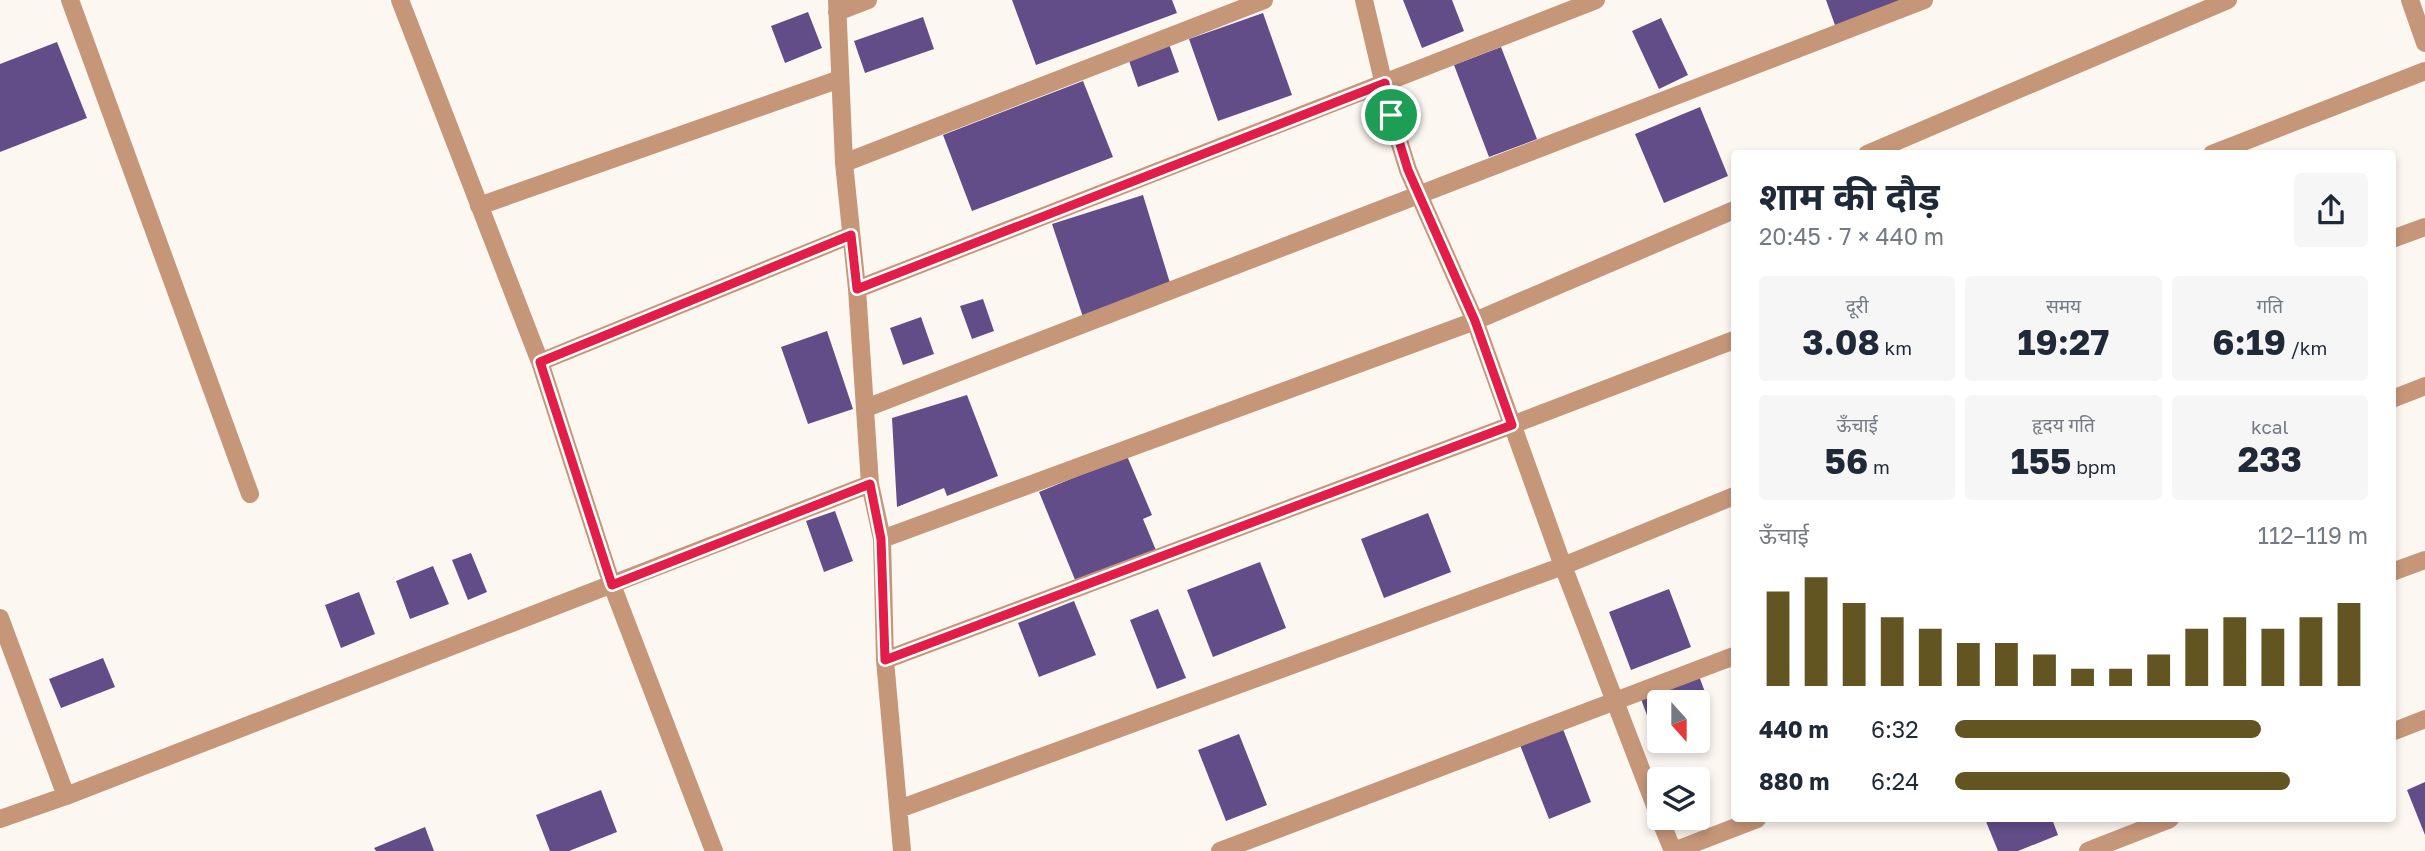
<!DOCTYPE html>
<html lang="hi">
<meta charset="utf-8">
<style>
body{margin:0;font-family:"Golos Text","Noto Sans Devanagari",sans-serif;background:#f6f6f7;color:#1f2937;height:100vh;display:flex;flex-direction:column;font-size:26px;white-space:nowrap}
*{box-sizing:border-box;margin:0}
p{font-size:23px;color:#747a83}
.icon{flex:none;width:38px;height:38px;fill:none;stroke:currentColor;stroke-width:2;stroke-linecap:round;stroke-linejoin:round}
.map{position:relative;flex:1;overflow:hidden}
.drawer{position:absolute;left:1731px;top:150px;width:665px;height:672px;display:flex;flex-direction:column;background:#fff;border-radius:7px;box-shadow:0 4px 10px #0003}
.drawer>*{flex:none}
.needle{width:46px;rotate:159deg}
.buttons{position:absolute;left:1647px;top:690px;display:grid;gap:14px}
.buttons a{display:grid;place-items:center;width:63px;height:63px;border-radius:7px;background:#fff;box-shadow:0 4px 10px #0003;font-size:35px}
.pin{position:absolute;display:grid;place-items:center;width:60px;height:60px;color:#fff;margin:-30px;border:4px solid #fff;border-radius:50%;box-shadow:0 2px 7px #0007}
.round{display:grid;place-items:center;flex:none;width:74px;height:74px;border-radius:7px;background:#f6f6f7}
.overview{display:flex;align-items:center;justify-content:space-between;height:119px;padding:0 28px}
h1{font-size:38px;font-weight:700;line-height:52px}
.figures{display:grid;grid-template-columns:repeat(3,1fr);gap:10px;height:119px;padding:7px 28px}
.figures div{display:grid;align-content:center;border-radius:7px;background:#f6f6f7;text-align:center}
.figures b{font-size:35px;font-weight:700}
.figures small{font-size:19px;font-weight:400}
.figures p{font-size:19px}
.chart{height:196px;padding:14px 28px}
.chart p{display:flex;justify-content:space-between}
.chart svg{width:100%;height:126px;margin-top:7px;stroke:#625522;stroke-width:6}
ul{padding:0 28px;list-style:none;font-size:23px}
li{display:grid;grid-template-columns:112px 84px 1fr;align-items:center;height:52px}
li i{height:18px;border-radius:9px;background:#625522}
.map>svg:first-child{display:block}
.building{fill:#634d89}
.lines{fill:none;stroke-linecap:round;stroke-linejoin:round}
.street{stroke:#c69679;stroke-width:18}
.route-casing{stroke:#fff;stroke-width:14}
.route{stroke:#e11d48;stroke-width:9}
</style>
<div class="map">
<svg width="2425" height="851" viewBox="0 0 2425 851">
<rect width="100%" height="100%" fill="#fdf7f2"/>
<path class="building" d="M1012 0H1172L1177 13 1036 65Z
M1403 0H1452L1464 31 1422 48Z
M1826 0H1908L1836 28Z
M808 12 822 48 785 63 771 26Z
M1263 13 1292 95 1218 121 1189 39Z
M923 17 934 49 865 73 854 41Z
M1661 18 1688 75 1659 89 1632 31Z
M57 42 87 118 0 152V64Z
M1169 44 1179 72 1138 87 1128 58Z
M1501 47 1537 139 1489 157 1454 65Z
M1083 81 1113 157 972 211 943 135Z
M1700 107 1728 176 1664 203 1635 134Z
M1143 195 1170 283 1083 317 1052 224Z
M983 299 994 331 972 339 960 306Z
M921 317 934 354 903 365 890 328Z
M827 331 853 409 808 424 781 347Z
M967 395 998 476 947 496 944 488 897 507 892 418Z
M1127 456 1152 515 1143 519 1158 555 1078 587 1039 492Z
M835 511 853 561 824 572 806 521Z
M1428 513 1451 572 1384 598 1361 539Z
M471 553 487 592 468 600 452 560Z
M1260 562 1286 628 1213 657 1187 590Z
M433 566 449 604 410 619 396 581Z
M1669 589 1691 647 1631 670 1609 612Z
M359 592 375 634 341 648 325 605Z
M1074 601 1096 655 1039 677 1018 623Z
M1158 609 1186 678 1157 689 1130 620Z
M103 658 115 687 61 708 49 679Z
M1699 676 1709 703 1698 708V702H1659V723L1651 726 1641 699Z
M1563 729 1591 802 1549 819 1520 745Z
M1239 734 1267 805 1226 821 1198 750Z
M2425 782V835L2407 790Z
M601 790 617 832 569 851H550L536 815Z
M1985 819H2052L2058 835 2018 851H1998Z
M425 827 434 851H376L374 848Z"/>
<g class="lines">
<path class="street" d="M70 0 250 494
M400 0 540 362 612 585 714 851
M837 0 844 163 857 289 870 484 882 539 885 660 902 851
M1364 0 1391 115 1408 170 1475 321 1563 566 1659 816
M2410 0 2425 43
M837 12 868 0
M1867 154 2228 0
M2212 154 2425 71
M844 163 1264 0
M479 206 840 79
M2392 239 2425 227
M857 289 1596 0
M540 362 851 235
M2392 399 2425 386
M866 408 1924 0
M882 539 1475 321 1734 210
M2392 572 2425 560
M0 618 66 796
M885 660 1512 425 1734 340
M2392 732 2425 719
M899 809 1563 566 1734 496
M1659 817 1673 851
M0 819 66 796 870 484
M1220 851 1734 656
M1674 851 1757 819
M2088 851 2170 819"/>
</g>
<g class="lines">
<defs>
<path id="route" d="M1385 83 1391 115 1408 170 1475 321 1512 425 885 660 881 539 870 484 612 585 540 362 851 235 857 289Z"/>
</defs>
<use href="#route" class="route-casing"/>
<use href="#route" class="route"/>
</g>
</svg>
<div class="buttons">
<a><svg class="needle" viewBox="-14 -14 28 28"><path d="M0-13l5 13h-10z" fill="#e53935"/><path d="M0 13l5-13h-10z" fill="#747a83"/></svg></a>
<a><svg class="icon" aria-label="layers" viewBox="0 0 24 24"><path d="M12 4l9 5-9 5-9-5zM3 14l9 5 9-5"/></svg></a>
</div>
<div class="pin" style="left:1391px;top:115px;background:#1e9e55"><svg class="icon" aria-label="arrive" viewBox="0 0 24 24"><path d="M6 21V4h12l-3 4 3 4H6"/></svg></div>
<section class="drawer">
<div class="overview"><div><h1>शाम की दौड़</h1><p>20:45 · 7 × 440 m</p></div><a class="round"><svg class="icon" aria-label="share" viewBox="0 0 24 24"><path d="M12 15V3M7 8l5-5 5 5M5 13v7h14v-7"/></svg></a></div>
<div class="figures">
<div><p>दूरी</p><b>3.08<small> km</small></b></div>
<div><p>समय</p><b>19:27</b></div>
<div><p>गति</p><b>6:19<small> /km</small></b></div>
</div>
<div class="figures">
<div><p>ऊँचाई</p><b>56<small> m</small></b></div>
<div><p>हृदय गति</p><b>155<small> bpm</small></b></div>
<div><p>kcal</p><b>233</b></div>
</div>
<div class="chart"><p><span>ऊँचाई</span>112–119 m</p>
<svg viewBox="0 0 160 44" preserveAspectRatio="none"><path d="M5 44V11M15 44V6M25 44V15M35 44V20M45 44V24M55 44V29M65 44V29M75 44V33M85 44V38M95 44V38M105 44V33M115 44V24M125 44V20M135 44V24M145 44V20M155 44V15"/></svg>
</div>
<ul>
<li><b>440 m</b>6:32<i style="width:74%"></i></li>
<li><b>880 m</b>6:24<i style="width:81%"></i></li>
</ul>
</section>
</div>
